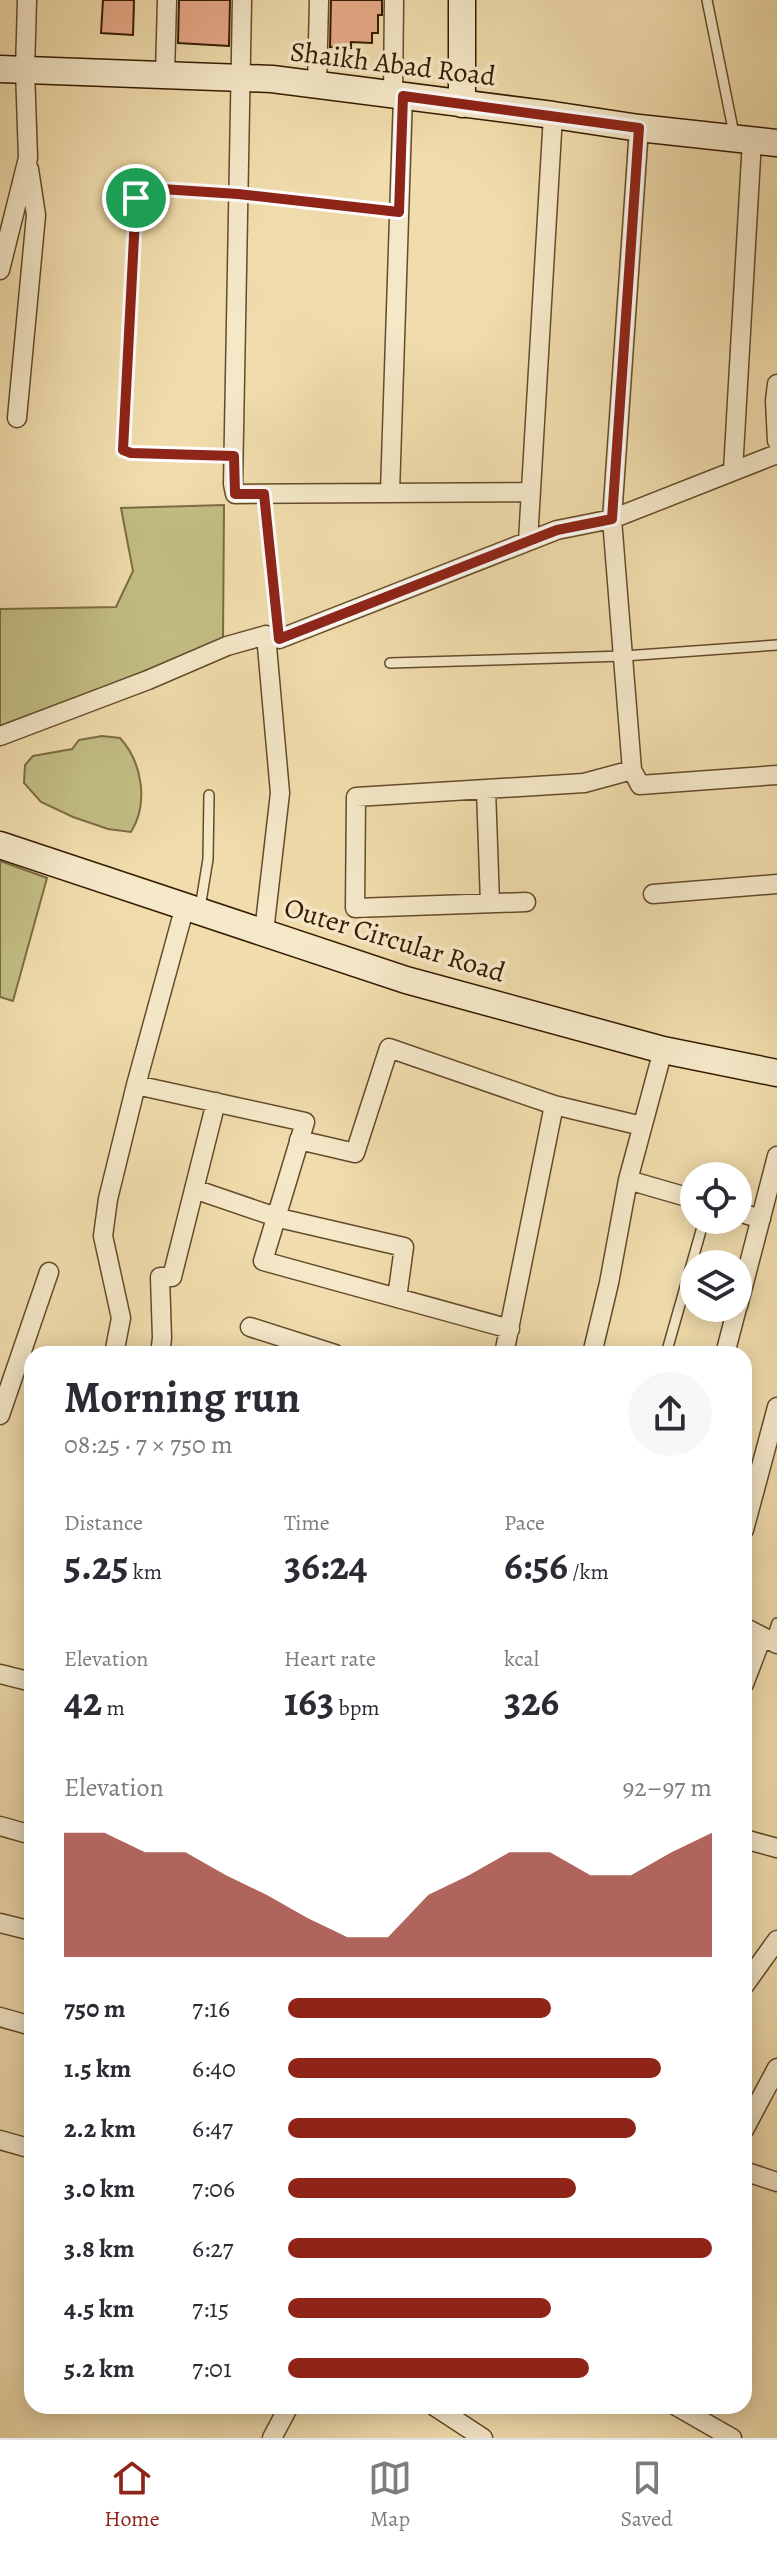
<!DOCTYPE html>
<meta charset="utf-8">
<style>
body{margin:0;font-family:Alegreya,serif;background:#f7f7f7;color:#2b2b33;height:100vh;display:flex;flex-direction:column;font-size:30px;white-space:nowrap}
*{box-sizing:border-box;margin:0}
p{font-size:26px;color:#7c7c81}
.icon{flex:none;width:44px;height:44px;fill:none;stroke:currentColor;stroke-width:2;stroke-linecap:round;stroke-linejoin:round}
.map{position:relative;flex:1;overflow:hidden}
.drawer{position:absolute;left:24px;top:1346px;width:728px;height:1068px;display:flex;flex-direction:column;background:#fff;border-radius:24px;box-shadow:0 4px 20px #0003}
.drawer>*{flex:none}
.fabs{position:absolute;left:680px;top:1162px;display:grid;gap:16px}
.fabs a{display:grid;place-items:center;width:72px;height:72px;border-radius:50%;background:#fff;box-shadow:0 4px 20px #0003;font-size:40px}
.pin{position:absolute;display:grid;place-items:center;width:68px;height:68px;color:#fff;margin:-34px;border:4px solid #fff;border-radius:50%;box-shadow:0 2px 8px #0007}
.round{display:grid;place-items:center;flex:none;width:84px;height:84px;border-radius:42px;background:#f7f7f7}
.summary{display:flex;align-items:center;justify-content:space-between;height:136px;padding:0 40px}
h1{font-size:44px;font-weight:700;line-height:60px}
.metrics{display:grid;grid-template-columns:repeat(3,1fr);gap:12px;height:136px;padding:8px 40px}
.metrics div{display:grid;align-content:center}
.metrics b{font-size:40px;font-weight:700}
.metrics small{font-size:22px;font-weight:400}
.metrics p{font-size:22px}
.chart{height:224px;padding:16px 40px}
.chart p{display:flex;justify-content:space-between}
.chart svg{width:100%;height:144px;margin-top:8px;fill:#8f2418;opacity:.7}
ul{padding:0 40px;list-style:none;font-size:26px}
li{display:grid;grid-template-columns:128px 96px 1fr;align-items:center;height:60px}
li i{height:20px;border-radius:10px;background:#8f2418}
.menu{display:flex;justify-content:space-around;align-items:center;height:112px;border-top:2px solid #e1e1e2;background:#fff;font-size:22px;color:#7c7c81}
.menu a{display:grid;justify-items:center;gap:4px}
.menu .active{color:#8f2418}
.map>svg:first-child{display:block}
.green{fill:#c2be84;stroke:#7c6c42;stroke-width:2}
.building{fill:#e8aa88;stroke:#361b00;stroke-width:2}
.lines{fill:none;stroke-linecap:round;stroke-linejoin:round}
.lane-casing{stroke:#644b2b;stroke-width:12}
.street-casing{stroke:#644b2b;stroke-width:21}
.secondary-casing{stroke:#361b00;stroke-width:29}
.lane{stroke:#f5e8c9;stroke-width:9}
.street{stroke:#f5e8c9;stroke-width:18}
.secondary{stroke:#f5e8c9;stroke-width:26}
.route-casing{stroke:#fff;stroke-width:16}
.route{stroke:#8f2418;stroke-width:10}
.labels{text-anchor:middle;stroke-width:7;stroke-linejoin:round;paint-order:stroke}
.street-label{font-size:28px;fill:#361b00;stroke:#f5e8c9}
</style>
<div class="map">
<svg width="777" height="2438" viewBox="0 0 777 2438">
<rect width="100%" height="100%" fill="#f0dcac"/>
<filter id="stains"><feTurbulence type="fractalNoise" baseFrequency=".0025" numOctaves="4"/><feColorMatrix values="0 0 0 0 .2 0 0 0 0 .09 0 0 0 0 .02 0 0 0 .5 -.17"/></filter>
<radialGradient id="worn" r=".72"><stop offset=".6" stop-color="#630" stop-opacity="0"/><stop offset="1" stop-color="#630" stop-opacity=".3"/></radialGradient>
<path class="green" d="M224 505 223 640 0 728V609L116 607 133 571 121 508Z
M102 736 120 738C142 762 149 803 131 832L108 829 73 817 41 802 24 783 25 765 33 756 72 749 79 740Z
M0 861 47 878 13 1001 0 997Z"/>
<path class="building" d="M103 0H134L133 35 101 33Z
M179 0H230L229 46 178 43Z
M331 0H382V15H378V33H372V43L351 42V48L330 47Z"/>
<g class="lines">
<defs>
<path id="lane" d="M707 0 734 134
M234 456 131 453 123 450 136 198 139 191 146 188 238 194 399 212
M264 494 279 639
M390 663 624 656 777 645
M200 908 208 859 209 795
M666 1354 704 1220
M771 1641 777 1623"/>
<path id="street" d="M242 0 233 484 235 494 531 492
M165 75 167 0
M317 85 319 0
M393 95 394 0
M639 128 612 519 632 770 640 785 777 775
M0 270 28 158 25 70 27 0
M777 384 775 401 777 441
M17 418 36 215 29 169
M733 471 752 140
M390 492 403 96
M528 541 553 115
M0 736 148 680 227 646 266 635 279 639 557 530 612 519 777 454
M486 789 490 903
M653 894 777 884
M526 902 355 908 356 797 584 783 632 770
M185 906 136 1085 305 1122 263 1261 510 1329
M264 932 280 793 266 635
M299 1140 355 1153 389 1048 554 1105 642 1126
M628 1180 694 1199
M194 1189 279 1218 404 1247 397 1298
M738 1212 761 1219
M738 1306 777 1156
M250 1327 335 1354
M114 1354 121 1318 103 1236 108 1199 136 1085
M160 1354 162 1338 160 1277H172L216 1102
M504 1354 554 1105
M592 1354 609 1283 628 1180 663 1050
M725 1354 737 1308
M0 1415 49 1272
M744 1530 777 1407
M744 1627 777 1644
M0 1674 32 1682
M744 1684 762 1637
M0 1826 32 1835
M744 1839 777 1848
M0 1923 32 1931
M744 1986 777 1940
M0 2017 32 2026
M744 2130 777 2068
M0 2140 32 2149
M744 2171 777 2182
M434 2406 483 2438
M676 2406 732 2438
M272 2438 289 2406"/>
<path id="secondary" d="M462 0V104
M0 69 272 79 553 115 639 128 777 143
M0 845 406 980 663 1050 777 1073"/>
</defs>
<use href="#lane" class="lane-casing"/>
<use href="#street" class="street-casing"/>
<use href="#secondary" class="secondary-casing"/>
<use href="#lane" class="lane"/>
<use href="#street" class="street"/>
<use href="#secondary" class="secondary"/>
</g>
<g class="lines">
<defs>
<path id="route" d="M403 96 639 128 612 519 557 530 279 639 264 494H235L234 456 131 453 123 450 136 198 139 191 146 188 238 194 399 212Z"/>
</defs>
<use href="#route" class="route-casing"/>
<use href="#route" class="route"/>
</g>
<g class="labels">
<g class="street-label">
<text transform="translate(393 63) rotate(7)" y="10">Shaikh Abad Road</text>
<text transform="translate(395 939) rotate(17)" y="10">Outer Circular Road</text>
</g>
</g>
<rect width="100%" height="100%" filter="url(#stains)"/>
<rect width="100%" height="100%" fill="url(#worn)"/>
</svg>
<div class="fabs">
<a><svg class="icon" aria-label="locate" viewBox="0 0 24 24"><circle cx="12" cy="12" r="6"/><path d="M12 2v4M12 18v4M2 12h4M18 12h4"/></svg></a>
<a><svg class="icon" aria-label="layers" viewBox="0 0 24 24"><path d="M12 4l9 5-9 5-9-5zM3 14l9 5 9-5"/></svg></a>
</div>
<div class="pin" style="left:136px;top:198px;background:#1e9e55"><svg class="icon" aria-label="arrive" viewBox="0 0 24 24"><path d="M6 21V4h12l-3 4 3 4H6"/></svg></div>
<section class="drawer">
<div class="summary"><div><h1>Morning run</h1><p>08:25 · 7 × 750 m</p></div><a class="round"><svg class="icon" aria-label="share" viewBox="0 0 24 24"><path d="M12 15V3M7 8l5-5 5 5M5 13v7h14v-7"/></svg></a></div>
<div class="metrics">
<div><p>Distance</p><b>5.25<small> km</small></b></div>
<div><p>Time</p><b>36:24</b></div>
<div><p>Pace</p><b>6:56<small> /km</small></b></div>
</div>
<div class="metrics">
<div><p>Elevation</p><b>42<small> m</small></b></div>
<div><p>Heart rate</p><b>163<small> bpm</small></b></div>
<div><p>kcal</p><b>326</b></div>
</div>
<div class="chart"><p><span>Elevation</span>92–97 m</p>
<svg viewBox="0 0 160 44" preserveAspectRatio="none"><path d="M0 44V6L10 6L20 12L30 12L40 19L50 25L60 32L70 38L80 38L90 25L100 19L110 12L120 12L130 19L140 19L150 12L160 6V44z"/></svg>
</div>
<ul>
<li><b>750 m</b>7:16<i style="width:62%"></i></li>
<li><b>1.5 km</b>6:40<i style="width:88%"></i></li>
<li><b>2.2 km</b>6:47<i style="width:82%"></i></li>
<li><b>3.0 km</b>7:06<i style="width:68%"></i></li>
<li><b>3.8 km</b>6:27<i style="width:100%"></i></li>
<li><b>4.5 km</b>7:15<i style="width:62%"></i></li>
<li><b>5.2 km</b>7:01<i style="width:71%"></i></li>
</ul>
</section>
</div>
<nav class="menu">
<a class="active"><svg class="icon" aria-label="home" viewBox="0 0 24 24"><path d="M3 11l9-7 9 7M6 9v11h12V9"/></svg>Home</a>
<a><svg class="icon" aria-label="map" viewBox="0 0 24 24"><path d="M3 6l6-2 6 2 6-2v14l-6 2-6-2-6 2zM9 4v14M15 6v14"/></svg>Map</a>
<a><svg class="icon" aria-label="saved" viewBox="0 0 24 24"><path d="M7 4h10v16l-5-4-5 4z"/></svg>Saved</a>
</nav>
